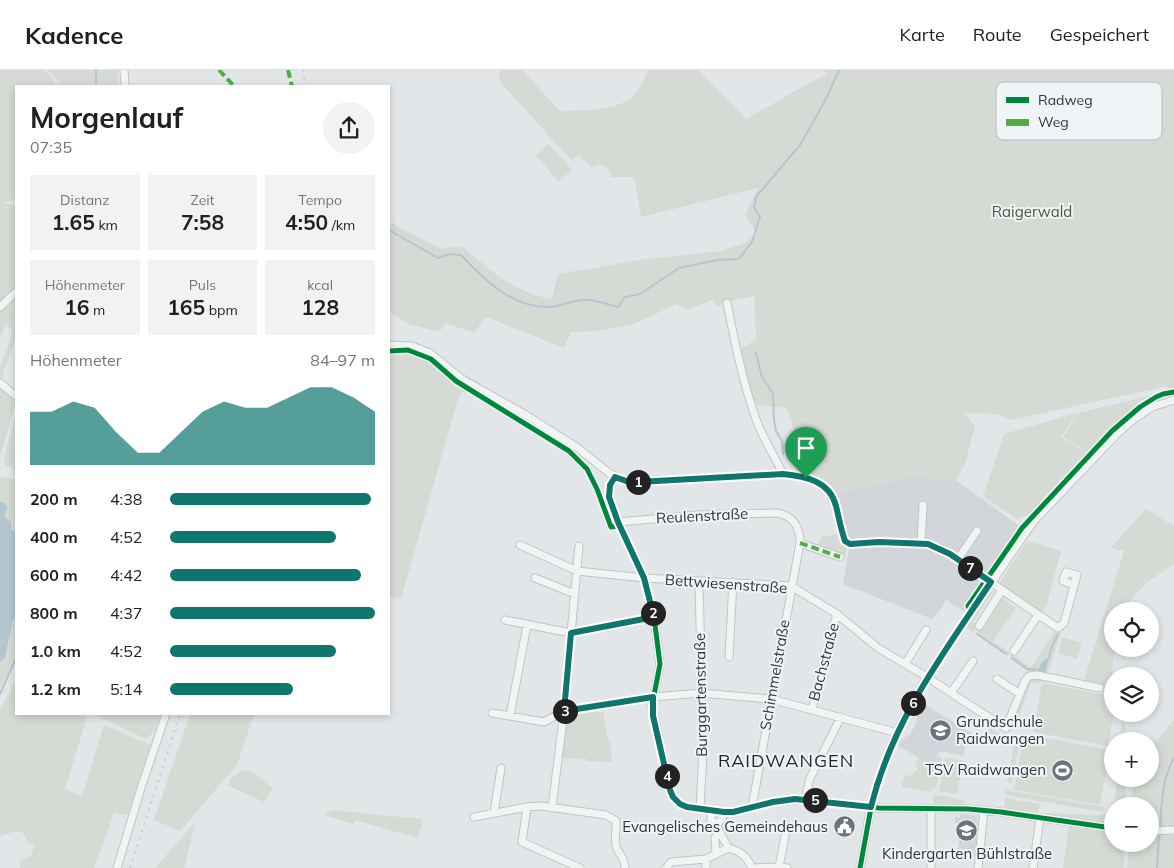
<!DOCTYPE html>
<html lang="de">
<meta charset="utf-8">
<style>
body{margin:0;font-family:Mulish,sans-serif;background:#f2f2f2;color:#202124;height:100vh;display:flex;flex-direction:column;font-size:19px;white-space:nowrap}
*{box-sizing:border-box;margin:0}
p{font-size:16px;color:#757577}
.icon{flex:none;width:28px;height:28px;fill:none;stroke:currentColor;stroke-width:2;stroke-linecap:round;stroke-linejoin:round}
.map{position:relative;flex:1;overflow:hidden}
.sheet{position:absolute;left:15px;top:15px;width:375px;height:630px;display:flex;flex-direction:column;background:#fff;border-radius:0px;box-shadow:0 2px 8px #0003}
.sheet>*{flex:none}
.tools{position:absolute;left:1104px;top:532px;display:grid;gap:10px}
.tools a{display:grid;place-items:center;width:55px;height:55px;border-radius:50%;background:#fff;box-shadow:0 2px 8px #0003;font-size:25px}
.pin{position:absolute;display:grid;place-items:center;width:42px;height:42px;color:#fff;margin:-51px -21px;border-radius:50% 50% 50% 0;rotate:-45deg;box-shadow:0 0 5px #0007}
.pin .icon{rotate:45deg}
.km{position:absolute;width:25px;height:25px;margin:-12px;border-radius:50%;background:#222;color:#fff;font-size:14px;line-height:25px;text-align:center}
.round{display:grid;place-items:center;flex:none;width:52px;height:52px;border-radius:26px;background:#f2f2f2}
.head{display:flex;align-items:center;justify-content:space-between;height:85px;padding:0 15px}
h1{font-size:28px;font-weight:700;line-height:38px}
.stats{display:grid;grid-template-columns:repeat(3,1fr);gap:8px;height:85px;padding:5px 15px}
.stats div{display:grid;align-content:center;border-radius:0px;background:#f2f2f2;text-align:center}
.stats b{font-size:21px;font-weight:700}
.stats small{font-size:14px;font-weight:400}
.stats p{font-size:14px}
.chart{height:140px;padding:10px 15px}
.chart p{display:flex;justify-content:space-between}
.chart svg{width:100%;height:90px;margin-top:5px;fill:#0f766e;opacity:.7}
ul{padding:0 15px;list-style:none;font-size:16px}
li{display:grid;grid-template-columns:80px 60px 1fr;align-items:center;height:38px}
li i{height:12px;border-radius:6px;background:#0f766e}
header{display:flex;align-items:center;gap:30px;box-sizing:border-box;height:70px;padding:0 25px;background:#fff;border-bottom:1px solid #e0e0e0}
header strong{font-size:24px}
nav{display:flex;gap:28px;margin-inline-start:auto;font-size:18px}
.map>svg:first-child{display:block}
.built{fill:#d2d6da}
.green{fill:#d5dbd4}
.water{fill:#b4c6d0}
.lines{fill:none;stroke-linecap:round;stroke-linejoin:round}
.stream{stroke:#b4c6d0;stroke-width:2}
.minor-casing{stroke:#c1c4c6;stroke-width:9}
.minor{stroke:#f2f4f4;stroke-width:7}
.rail{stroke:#cbcdcf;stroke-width:2;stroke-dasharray:2.5 5;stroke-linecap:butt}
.quiet{stroke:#54ac46;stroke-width:4;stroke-dasharray:8 4;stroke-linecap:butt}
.cycleway-casing{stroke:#f1f4f6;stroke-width:8}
.cycleway{stroke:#00873e;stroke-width:5}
.route-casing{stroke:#fff;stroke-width:10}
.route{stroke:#0f766e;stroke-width:6}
.labels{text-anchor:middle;stroke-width:4;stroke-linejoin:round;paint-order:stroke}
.park-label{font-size:15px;fill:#46593a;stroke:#f1f4f6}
.street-label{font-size:15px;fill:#2b363f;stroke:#f1f4f6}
.poi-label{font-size:15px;fill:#2b363f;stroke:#f1f4f6;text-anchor:end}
.quarter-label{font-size:18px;letter-spacing:1px;fill:#1e2730;stroke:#f1f4f6}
.key{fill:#f1f4f6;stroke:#b6bbbf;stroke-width:1}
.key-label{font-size:14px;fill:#2b363f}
</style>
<header>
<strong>Kadence</strong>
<nav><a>Karte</a><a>Route</a><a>Gespeichert</a></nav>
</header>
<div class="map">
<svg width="1174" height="798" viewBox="0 0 1174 798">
<rect width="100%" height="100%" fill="#e3e6e8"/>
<path class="built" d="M909 405 956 410 1022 458 964 542 946 530 942 538 932 549 843 514 850 472 845 466 840 438 835 422 898 411Z
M921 632 971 663 966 671 964 686 940 681 934 692 928 693 898 676 900 671 910 664 915 656 917 648V639Z
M960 744 978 746 975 786 954 784 955 779 959 778 958 753H955V747H960Z"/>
<path class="green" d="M0 0H45L58 16H16V129L3 133 16 136V219L0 235Z
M48 0H117L119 16H62Z
M500 0H522L560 41C581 40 620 42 635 24 641 18 644 8 648 0H699L746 49 827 3 823 0H1174V320H1168L1167 316 1012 350 996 344 964 343 975 356 965 394 956 410 909 405 898 411 835 422 826 412 807 402 787 338 755 335 739 279 756 270 754 226 732 231 718 236 712 230 687 240 677 234 634 254 598 261 571 262 564 278 486 247 474 263 446 253 439 262 408 254 389 241V152L441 179 461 176C490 199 513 223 552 229L558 204 645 189 722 181 745 173 757 164 745 144 758 118 641 147 634 107H611V102L601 94 591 97 579 85 571 90 501 13 499 5Z
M549 74 572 100 558 112 536 85Z
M16 224V268L3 303 4 307 0 310V297L13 261 6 255 0 267V240Z
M408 281 431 291 451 309 467 321 461 323 458 329 401 529 389 526V283Z
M0 316 13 327 16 332 0 387Z
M1157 324 1130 342 1089 382 1063 367 1078 343Z
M1077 343 1061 367 1087 382 1028 445 1017 449 983 426 1004 364Z
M16 344V401L5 395 4 387Z
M0 406 16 410V463C9 460 7 450 5 443L8 439 5 433 0 431Z
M1146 439 1174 456V494L1146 513 1121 541H1112V553L1108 562 1112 565V579H1116L1113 589 1112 617 1110 619 1083 613 1124 481 1110 478Z
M838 464 840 473 847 479 845 485H840L818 477 821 467Z
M1026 472 1035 473 1061 481 1047 534 1041 544 999 514Z
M994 521 998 522 997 524 993 522 973 552 978 556 973 562 966 557 991 522Z
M1001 527 1016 538 993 571 1010 583 1007 586 976 563Z
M16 547V579L12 595 0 619V592L5 588 13 550Z
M1056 560 1061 562 1047 606 1029 602 1010 588 1011 584 1031 597Z
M1062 567 1082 573 1077 589 1058 583Z
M1036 607 1069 615 1043 611 1038 613H1031L1017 652 1014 653 1012 661 1011 656 1029 610 1031 608Z
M14 612 16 613V644H81L87 647 65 719 82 726 104 655 151 675 128 745 114 743 94 798H20V790L31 786 34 776 28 772 22 762H13L1 766 0 768V640Z
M1042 613 1112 626V644H1114L1108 676 1033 662Z
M586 642H603L607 665 611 675 612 692 587 691V689L560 688 567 646 568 644H585Z
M93 644H161C157 653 155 667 144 668Z
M190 644H254L237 695 180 761 154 750Z
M1174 650V756H1150V736H1131L1133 709H1150V674L1157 670Z
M1124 652 1127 671H1119L1122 654Z
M990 658 1002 665 1006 662 1004 668 990 666 989 668 984 667Z
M1024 664 1110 680 1100 735 1014 720Z
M1014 675 1019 676 1012 713 1007 712Z
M938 686 942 687 936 719 932 718 931 722 901 717 905 705 912 706 914 701H916L918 698 915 696 919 687 928 692 930 690 934 692Z
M945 687 963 690 957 724 939 721Z
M242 700C254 700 263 711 273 718L264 732 227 715 231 708Z
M1117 709H1127L1124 736H1114Z
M1006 720 1104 737 1103 742 1005 725Z
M934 723 936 725 964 730 965 734H933Z
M1005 728 1040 734 1038 742 1004 738Z
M1112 739V754L1046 745V743L1098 745 1111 744Z
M332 740 421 749 423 753 417 768 355 750 353 754 324 745Z
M196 751 184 798H155Z
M1069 755 1112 761V774H1124V798H1063Z
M1150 764 1174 765V798H1127L1129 774H1150Z"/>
<path class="water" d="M0 431 5 433 8 439 5 443 6 448 11 452V459L16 463V547L13 550 5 588 0 592Z
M1049 587 1045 604 1038 601C1041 593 1040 592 1049 587Z"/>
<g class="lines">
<path class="stream" d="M96 0V16
M389 160 438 188 449 184 461 185C484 210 513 238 549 237 560 237 572 230 583 230 594 229 607 234 618 237L625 227 640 224 679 198 717 190 739 189 752 172 760 147 754 137 756 127 800 75 826 29 839 0
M756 283 762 307 773 324 774 350 776 361 782 371 783 384
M977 564 1006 584
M1049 587 1052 576 1058 565
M1012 588 1027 599 1039 600
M0 624 16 588
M1160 756C1162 732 1162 709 1174 688
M1157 798 1159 766"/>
<defs>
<path id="minor" d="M124 0 125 16
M727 233C735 273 743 314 757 352 764 370 775 387 783 404
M0 237 16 222
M389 275 412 276 430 283 462 309 526 345 578 378 609 403 625 411 637 412 783 404C823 407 832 416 840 454 842 462 843 469 850 474L879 472 921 473 942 479 1058 558 1064 553 1077 505 1066 502 1063 511 1074 515
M0 313 16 326
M615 407 610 415 609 427 618 452 644 508 654 547 660 594 652 636 670 720 673 727 680 734 687 737 724 742 737 741 773 732 805 729 879 738 968 739 1001 742 1112 758
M618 452 699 445 776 443C793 445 800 457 800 473L752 737
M800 473 840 487
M921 473 923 435
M520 475 577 501 644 508 791 516 837 544 878 578 927 607 971 636 1006 658 1025 611 1029 606 1037 605 1100 618
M958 489 977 461
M535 508 575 524
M699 511 703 681 700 739
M505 550 571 563 654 547
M979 556 1002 520
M1014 581 1038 545
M729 587 733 512
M905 594 926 560
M997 609 1020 624
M951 623 973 591
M812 639 837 544
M492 643 544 652 564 641 653 627 701 623 771 629 898 663
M510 646 527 555
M805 729 810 708 841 647
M527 737 522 772 580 798
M552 738 564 641 579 476
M711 740V750L717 754
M724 742 722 749 717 754C719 764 725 769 728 778 741 781 747 787 752 798
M494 743 501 698
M474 747 527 737 541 736 606 745 616 751C617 759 614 768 616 776 619 785 625 788 625 798
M1150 761 1174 760
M716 783 715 768 718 763
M706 789V798
M779 797 787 756
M117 798 142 715 166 644
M666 798 671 792 706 789 728 778
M752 798 779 797 787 798
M860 798C865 775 867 752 873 730 884 687 904 644 927 607L1022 468 1036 449 1117 364 1134 349 1152 337 1174 330
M931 798V739
M978 798 984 741
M1033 798 1040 748"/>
</defs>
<use href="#minor" class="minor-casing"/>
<use href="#minor" class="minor"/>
<path class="rail" d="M303 0 305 16
M130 798 180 644"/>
<path class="quiet" d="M219 0 234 16
M288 0 292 16
M800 473 840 487"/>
<defs>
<path id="cycleway" d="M389 281 408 280 431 289 456 311 569 381 587 399 597 419 611 457 620 456 644 508 654 547 660 594 652 636 670 720 673 727 680 734 687 737 724 742 737 741 773 732 805 729 879 738 968 739 1001 742 1112 758
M860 798 873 727 892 676 921 618 971 543 968 536 1022 458 1112 361 1140 337 1156 327 1163 324 1174 322"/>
</defs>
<use href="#cycleway" class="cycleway-casing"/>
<use href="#cycleway" class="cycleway"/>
</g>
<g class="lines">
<defs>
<path id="route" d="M783 404C805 406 830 411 836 436 839 448 841 460 845 471L850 474 879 472 928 474 950 484 991 512C943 584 892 651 871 737L795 729 773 732 733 742H724L687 737 680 734 673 727 670 720 653 646V627L564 641 571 563 654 547 644 508 618 452 609 427 610 415 615 407 626 411 638 412Z"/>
</defs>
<use href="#route" class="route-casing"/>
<use href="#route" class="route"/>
</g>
<defs>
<symbol id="school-disc" viewBox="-11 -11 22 22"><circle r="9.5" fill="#6b747a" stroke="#f1f4f6"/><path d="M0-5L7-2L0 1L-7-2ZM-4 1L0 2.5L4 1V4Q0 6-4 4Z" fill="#fff"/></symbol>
<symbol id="stadium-disc" viewBox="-11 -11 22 22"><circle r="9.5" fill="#6b747a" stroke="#f1f4f6"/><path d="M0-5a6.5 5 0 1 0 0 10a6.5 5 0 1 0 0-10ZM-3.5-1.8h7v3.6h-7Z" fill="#fff"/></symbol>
<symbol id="civic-disc" viewBox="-11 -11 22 22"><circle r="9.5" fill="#6b747a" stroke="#f1f4f6"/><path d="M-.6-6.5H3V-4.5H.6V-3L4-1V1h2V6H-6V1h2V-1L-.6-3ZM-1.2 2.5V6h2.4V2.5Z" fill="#fff"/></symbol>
</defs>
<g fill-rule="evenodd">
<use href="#school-disc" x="928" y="648" width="25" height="25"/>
<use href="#stadium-disc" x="1050" y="688" width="25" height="25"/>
<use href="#civic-disc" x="832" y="744" width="25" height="25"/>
<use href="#school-disc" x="954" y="748" width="25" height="25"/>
</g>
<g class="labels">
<g class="park-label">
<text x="1032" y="147">Raigerwald</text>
</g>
<g class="street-label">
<text transform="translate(702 446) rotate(-3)" y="5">Reulenstraße</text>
<text transform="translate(726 514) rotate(4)" y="5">Bettwiesenstraße</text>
<text transform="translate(824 592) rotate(-75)" y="5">Bachstraße</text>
<text transform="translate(775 605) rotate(-80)" y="5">Schimmelstraße</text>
<text transform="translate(701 625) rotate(-91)" y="5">Burggartenstraße</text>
</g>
<g class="poi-label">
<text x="956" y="657" text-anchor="start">Grundschule<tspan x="956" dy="17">Raidwangen</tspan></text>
<text x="1046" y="705">TSV Raidwangen</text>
<text x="828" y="762">Evangelisches Gemeindehaus</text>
<text x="967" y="789" text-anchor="middle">Kindergarten Bühlstraße</text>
</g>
<g class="quarter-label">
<text x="786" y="697">RAIDWANGEN</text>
</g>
</g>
<rect x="996" y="12" width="166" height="58" rx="8" class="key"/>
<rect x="1006" y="27" width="23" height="6" fill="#00873e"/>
<rect x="1006" y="49" width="23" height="7" fill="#54ac46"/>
<g class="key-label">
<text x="1038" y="35">Radweg</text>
<text x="1038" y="57">Weg</text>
</g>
</svg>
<div class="tools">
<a><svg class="icon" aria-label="locate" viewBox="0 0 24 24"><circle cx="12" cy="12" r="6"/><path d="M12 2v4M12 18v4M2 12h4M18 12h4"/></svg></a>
<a><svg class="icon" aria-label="layers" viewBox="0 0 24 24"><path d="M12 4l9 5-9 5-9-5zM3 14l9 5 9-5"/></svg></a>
<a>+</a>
<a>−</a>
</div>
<div class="pin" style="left:806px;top:408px;background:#1e9e55"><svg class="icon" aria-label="arrive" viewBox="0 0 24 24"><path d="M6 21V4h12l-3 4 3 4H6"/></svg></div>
<b class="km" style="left:638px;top:412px">1</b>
<b class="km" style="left:653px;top:543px">2</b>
<b class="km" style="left:565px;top:641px">3</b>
<b class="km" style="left:667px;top:706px">4</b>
<b class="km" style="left:815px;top:730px">5</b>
<b class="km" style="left:913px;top:633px">6</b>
<b class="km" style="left:970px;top:498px">7</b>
<section class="sheet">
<div class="head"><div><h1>Morgenlauf</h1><p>07:35</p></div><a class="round"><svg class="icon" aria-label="share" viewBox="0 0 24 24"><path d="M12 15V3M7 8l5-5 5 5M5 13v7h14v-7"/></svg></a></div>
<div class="stats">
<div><p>Distanz</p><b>1.65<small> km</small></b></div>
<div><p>Zeit</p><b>7:58</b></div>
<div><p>Tempo</p><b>4:50<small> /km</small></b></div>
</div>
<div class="stats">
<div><p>Höhenmeter</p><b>16<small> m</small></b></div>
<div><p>Puls</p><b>165<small> bpm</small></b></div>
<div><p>kcal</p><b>128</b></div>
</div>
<div class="chart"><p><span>Höhenmeter</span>84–97 m</p>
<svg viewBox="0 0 160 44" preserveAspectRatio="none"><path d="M0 44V18L10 18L20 13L30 16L40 28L50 38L60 38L70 28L80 18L90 13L100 16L110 16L120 11L130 6L140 6L150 11L160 18V44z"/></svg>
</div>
<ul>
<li><b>200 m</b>4:38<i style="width:98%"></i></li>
<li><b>400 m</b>4:52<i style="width:81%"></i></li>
<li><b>600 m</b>4:42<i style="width:93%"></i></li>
<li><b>800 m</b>4:37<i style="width:100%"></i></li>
<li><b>1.0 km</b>4:52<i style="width:81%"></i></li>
<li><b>1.2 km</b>5:14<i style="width:60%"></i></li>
</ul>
</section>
</div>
